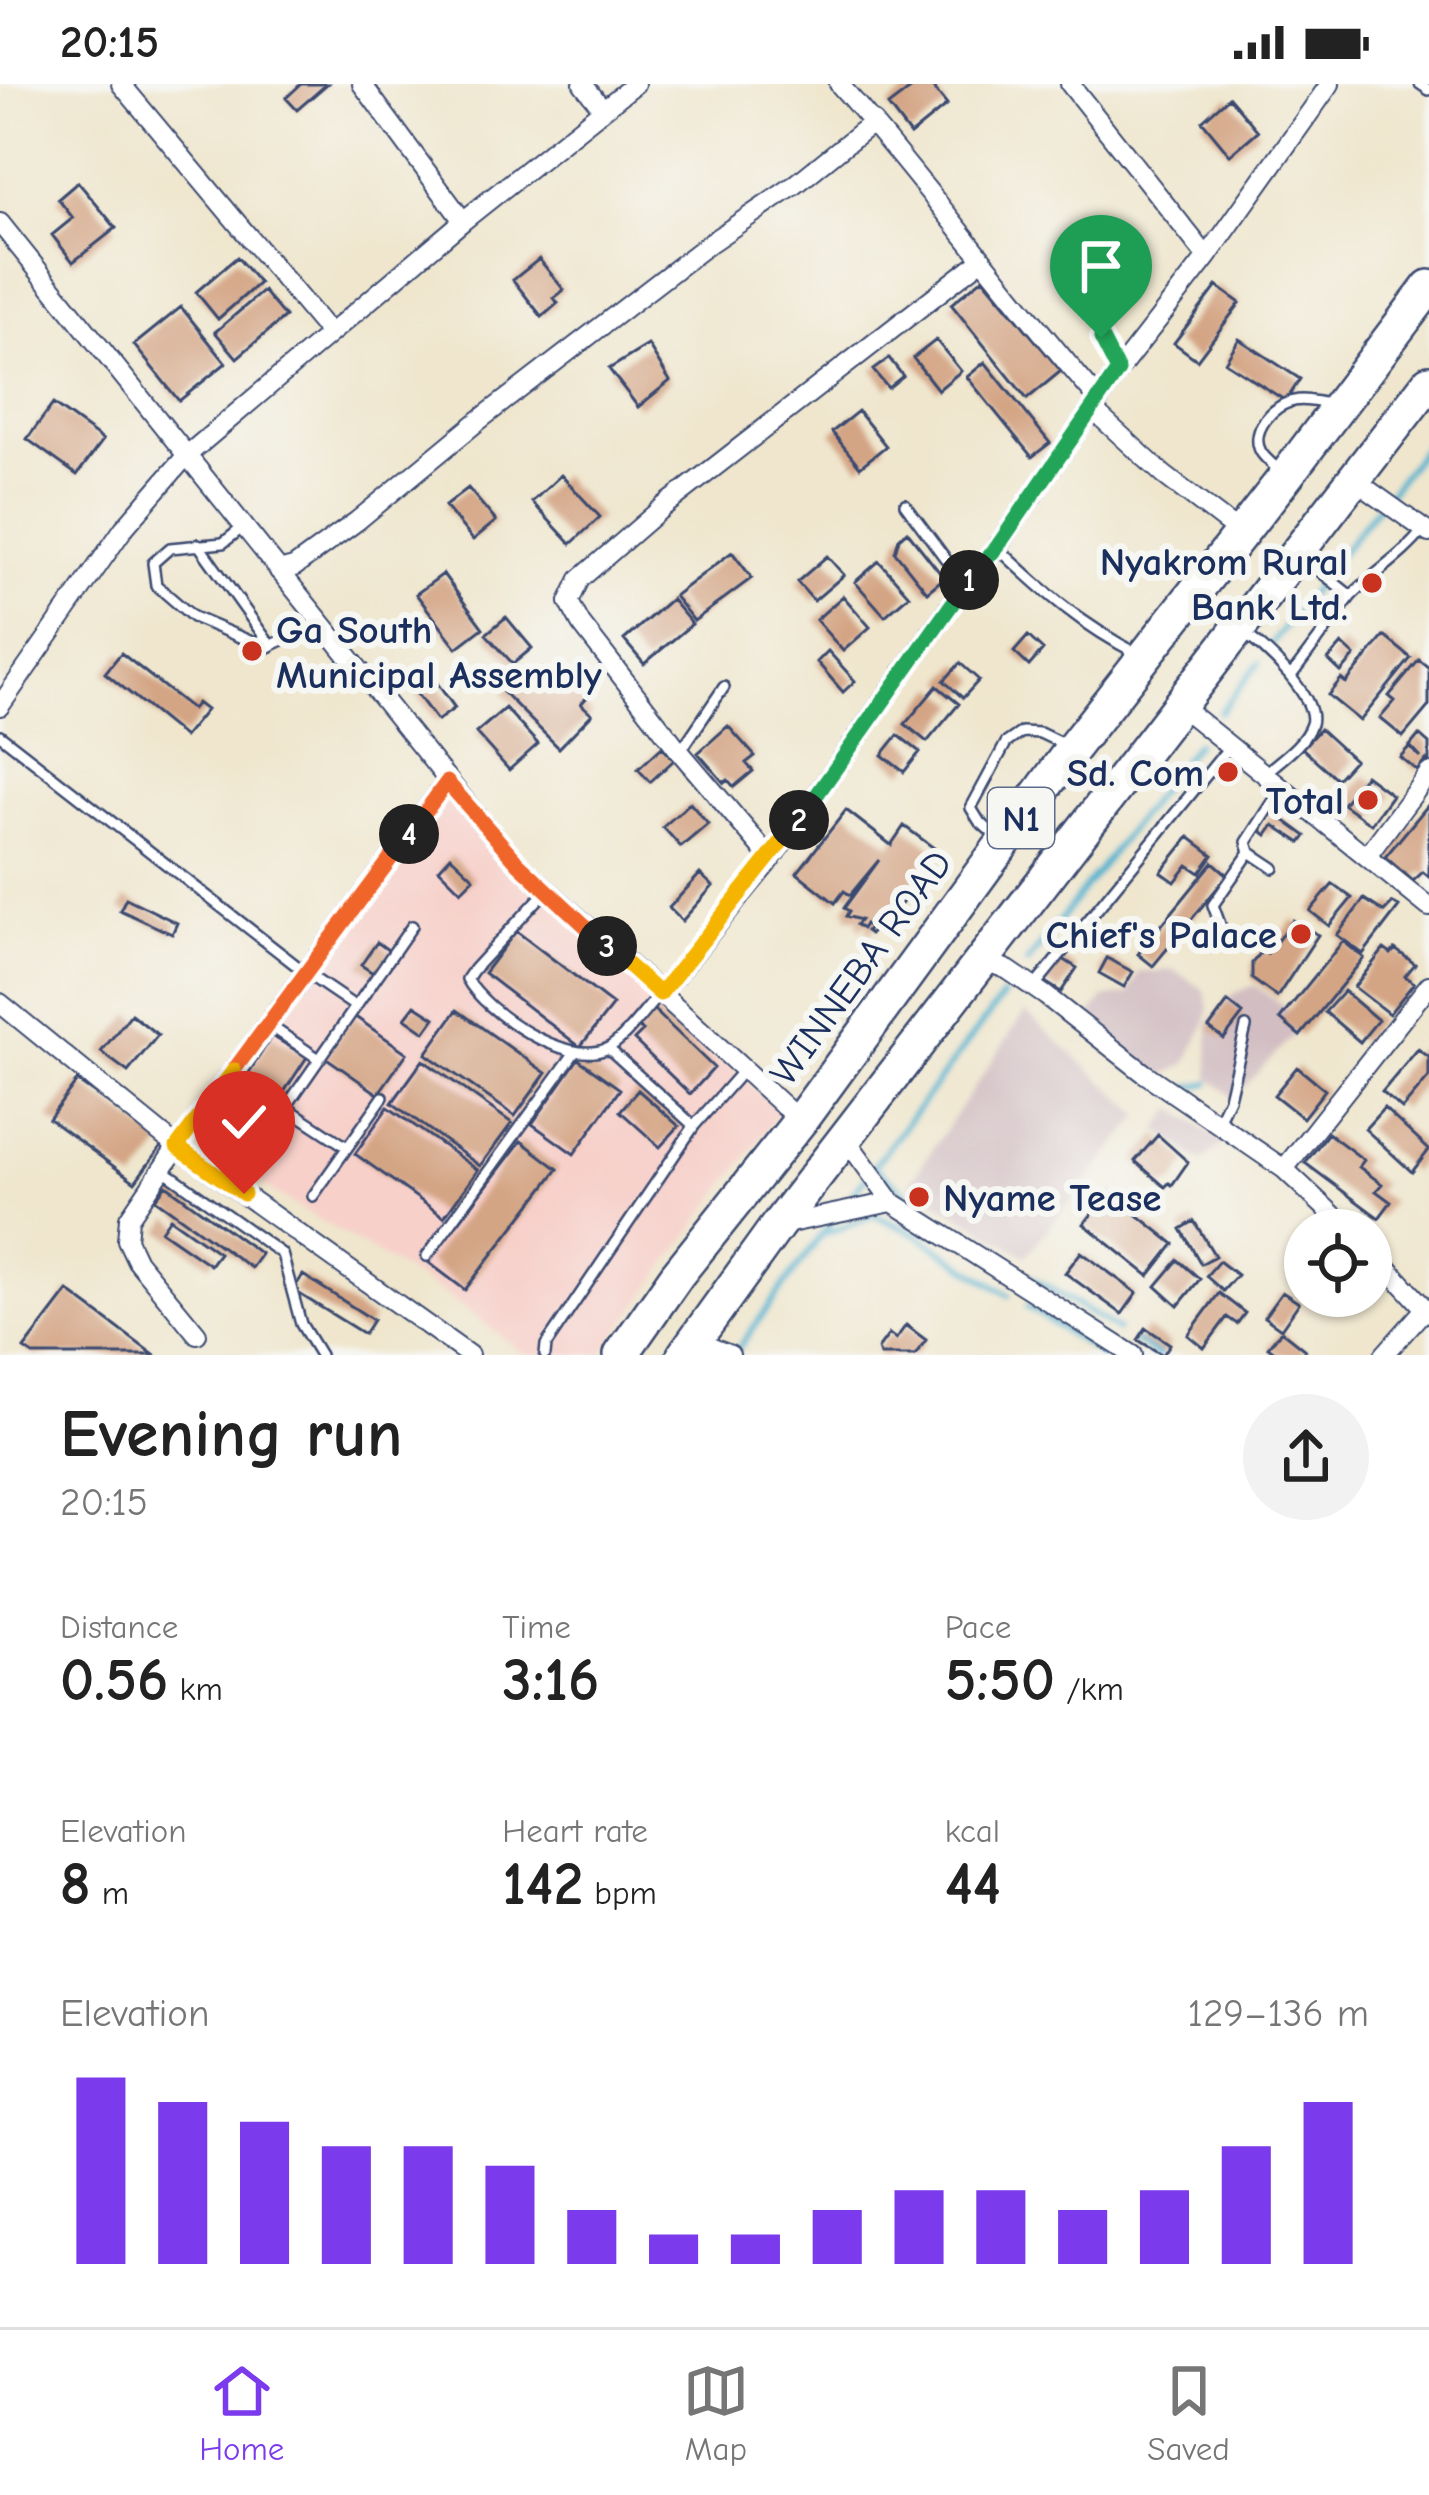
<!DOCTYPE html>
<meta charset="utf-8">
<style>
body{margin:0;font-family:"Comic Neue",sans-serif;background:#f2f2f2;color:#222;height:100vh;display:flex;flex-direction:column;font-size:45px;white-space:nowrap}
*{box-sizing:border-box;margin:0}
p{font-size:39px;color:#767676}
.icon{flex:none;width:66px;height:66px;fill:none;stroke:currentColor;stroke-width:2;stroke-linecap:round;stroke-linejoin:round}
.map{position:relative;height:1271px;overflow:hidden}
.panel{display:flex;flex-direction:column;background:#fff;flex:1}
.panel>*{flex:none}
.controls{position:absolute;left:1284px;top:1125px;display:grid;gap:24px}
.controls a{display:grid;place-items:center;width:108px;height:108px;border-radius:50%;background:#fff;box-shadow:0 3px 9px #0004;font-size:60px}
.pin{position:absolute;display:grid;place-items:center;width:102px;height:102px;color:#fff;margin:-123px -51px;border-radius:50% 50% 50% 0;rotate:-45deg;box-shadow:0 0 12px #0007}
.pin .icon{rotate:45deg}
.km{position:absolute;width:60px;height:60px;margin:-30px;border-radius:50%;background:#222;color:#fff;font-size:33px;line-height:60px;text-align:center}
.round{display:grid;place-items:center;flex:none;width:126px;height:126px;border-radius:63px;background:#f2f2f2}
.head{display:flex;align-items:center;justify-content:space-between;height:204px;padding:0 60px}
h1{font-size:66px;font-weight:600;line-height:90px}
.stats{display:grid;grid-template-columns:repeat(3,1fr);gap:18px;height:204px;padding:12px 60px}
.stats div{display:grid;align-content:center}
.stats b{font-size:60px;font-weight:600}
.stats small{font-size:33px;font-weight:400}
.stats p{font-size:33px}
.chart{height:336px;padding:24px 60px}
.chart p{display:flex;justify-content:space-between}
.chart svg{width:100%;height:216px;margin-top:12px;stroke:#7c3aed;stroke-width:6}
.status{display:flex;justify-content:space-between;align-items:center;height:84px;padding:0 60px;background:#fff;direction:ltr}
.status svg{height:33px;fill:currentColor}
.dock{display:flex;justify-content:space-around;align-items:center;height:168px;border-top:3px solid #e0e0e0;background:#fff;font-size:33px;color:#767676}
.dock a{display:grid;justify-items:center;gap:6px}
.dock .active{color:#7c3aed}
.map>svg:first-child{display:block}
.built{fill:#f7d0ca}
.industrial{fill:#d2bec2}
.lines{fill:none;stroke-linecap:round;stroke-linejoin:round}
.stream{stroke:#50b2cf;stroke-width:6}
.building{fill:#d4a585}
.lane-casing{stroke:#3b4a6f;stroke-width:14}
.street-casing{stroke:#3b4a6f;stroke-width:22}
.highway-casing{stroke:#3b4a6f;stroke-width:38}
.lane{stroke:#fff;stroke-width:9}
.street{stroke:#fff;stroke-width:18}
.highway{stroke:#fff;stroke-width:33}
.split-1-casing{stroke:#fff;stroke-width:24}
.split-2-casing{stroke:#fff;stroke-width:24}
.split-3-casing{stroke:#fff;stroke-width:24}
.split-4-casing{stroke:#fff;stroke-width:24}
.split-5-casing{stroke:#fff;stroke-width:24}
.split-6-casing{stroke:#fff;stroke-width:24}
.split-1{stroke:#22a559;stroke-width:15}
.split-2{stroke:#22a559;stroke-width:15}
.split-3{stroke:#f5b400;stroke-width:15}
.split-4{stroke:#f0652b;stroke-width:15}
.split-5{stroke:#f0652b;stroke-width:15}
.split-6{stroke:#f5b400;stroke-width:15}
.poi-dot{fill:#c8321e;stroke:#f6f6f2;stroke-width:4.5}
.labels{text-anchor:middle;stroke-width:12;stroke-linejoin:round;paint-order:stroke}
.shield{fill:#f6f6f2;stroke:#5d6b8a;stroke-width:3}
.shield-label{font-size:36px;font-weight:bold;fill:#1b2f5e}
.poi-label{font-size:39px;font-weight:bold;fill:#1b2f5e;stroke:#f6f6f2;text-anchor:end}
.street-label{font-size:39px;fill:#1b2f5e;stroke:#f6f6f2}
</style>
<div class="status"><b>20:15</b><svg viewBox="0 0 49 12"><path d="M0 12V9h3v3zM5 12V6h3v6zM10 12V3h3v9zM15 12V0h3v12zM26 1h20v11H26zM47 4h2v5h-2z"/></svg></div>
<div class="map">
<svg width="1429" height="1271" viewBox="0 0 1429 1271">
<rect width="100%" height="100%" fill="#f6f6f2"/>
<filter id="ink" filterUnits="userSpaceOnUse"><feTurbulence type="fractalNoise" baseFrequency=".00833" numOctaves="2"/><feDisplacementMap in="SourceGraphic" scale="24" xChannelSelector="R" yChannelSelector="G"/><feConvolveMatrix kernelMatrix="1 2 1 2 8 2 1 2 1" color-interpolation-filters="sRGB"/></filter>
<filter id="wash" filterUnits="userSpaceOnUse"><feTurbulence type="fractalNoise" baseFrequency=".004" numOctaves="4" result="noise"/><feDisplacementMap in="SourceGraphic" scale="48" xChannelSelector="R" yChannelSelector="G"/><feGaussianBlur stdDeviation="2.7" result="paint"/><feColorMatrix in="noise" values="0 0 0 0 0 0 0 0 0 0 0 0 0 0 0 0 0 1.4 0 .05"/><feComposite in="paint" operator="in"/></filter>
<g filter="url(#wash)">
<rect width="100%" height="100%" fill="#efe6cd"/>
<path class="built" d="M445 708 779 1028 601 1271H526L454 1216 276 1110 194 1055Z"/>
<path class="industrial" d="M1174 886 1205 906 1209 925 1206 939 1186 980 1157 995 1095 948 1092 929 1104 914 1129 910 1139 888Z
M1254 901 1285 923 1297 947 1234 1014 1209 994V938L1233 910Z
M1025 928 1141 1031 1026 1172 909 1100Z
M1174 1024 1224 1059 1202 1078 1158 1046Z"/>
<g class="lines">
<path class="stream" d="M1388 410 1429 357
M1330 483 1379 421
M1271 561 1320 496
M1220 628 1259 579
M1027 879 1196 659
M1177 1006 1209 999
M874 1082 1003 912
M876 1084 934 1131
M843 1122 865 1094
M954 1145 1117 1246
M820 1152 874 1131 916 1150 1009 1211
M1028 1223 1101 1271
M1135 1257 1158 1271
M737 1266 834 1134"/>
</g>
<g id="blocks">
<path class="building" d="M301 0H327L297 26 286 14Z
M917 0H930L947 21 910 51 888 22Z
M1229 13 1258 47 1230 71 1202 37Z
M78 98 116 144 73 178 52 151 73 134 58 115Z
M237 173 259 199 218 235 196 208Z
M539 175 564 206 554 214 558 219 542 233 513 196Z
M983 194 1061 287 1027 315 951 220Z
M1217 202 1240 219 1197 276 1174 259Z
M263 207 285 233 237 274 215 248Z
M181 223 226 279 179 317 134 261Z
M1239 255 1300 295 1286 317 1225 278Z
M936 256 961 287 938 306 913 274Z
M648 261 670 297 638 323 609 285Z
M889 274 903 292 888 304 873 286Z
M985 278 1050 359 1032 373 967 293Z
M53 320 103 356 77 391 27 355Z
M858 327 886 362 860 383 832 348Z
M561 391 600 433 571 460 532 418Z
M468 404 496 437 473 456 445 422Z
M907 447 944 494 927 508 895 468 899 454Z
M732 468 752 494 694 537 674 512Z
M827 472 844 491 814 517 797 498Z
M879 477 909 511 885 532 855 498Z
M443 490 483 544 457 564 416 510Z
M843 512 870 543 843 567 816 536Z
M671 515 692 540 644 580 624 556Z
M506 533 532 564 513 580 486 550Z
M1028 552 1043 566 1029 582 1014 568Z
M1384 552 1411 574 1360 637 1328 611 1341 595 1346 599Z
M1342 560 1355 572 1341 588 1328 576Z
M828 567 855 597 843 608 817 578Z
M121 569 192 625 197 619 206 626 184 653 105 589Z
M1419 576 1429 584V622L1403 653 1380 634 1395 617 1389 612Z
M960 579 979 596 963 614 944 597Z
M542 585 569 593 588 612 581 620 592 630 559 664 503 608 521 589 529 597Z
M434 595 455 624 437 637 416 609Z
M937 602 959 620 927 658 905 640Z
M505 624 538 660 509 686 476 649Z
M728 642 755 672 746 679 753 687 734 703 728 696 724 699 698 669Z
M1320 645 1354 676 1337 695 1302 664Z
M898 651 920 668 904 688 882 671Z
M1419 651 1429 660V679L1426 676 1417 687 1400 673 1409 663 1421 674 1410 662Z
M662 663 674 676 650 698 638 685Z
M1365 691 1392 711 1371 740 1343 720Z
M690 719 708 740 681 763 663 743Z
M1429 720V793L1423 788 1413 797 1385 773Z
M846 726 891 761 904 742 934 764 914 792 919 796 890 835 885 831 870 850 866 847 869 843 865 840 862 845 856 841 860 836 846 832 849 827 844 824 879 776 850 811 844 807 835 819 797 789Z
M1272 727 1306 752 1301 759 1274 741 1267 751 1259 745Z
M1189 753 1213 771 1200 789 1188 781 1175 798 1161 788Z
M451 772 474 794 461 807 439 785Z
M1213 778 1228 791 1153 882 1138 870Z
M700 790 713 802 682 837 669 824Z
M1333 800 1352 814 1329 842 1310 827Z
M126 814 177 839 172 850 120 826Z
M1364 815 1384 828 1393 819 1399 823 1363 870 1337 851Z
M1293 836 1318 851 1277 913 1252 895V879L1263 866 1267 870Z
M516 847 613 921 580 963 484 889Z
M1343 857 1364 874 1300 952 1280 935Z
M377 858 392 869 376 891 361 881Z
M1384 865 1391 870 1395 865 1415 880 1405 892 1414 899 1389 930 1354 903Z
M1060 873 1077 884 1061 908 1045 898Z
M1107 874 1133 888 1124 903 1099 889Z
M1344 907 1378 936 1360 958 1325 928Z
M1228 918 1243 930 1224 955 1209 944Z
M415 921 435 934 425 948 405 934Z
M652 924 714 984 690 1010 634 956 643 947 636 941Z
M457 926 546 989 515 1032 426 970Z
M131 930 158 951 128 988 101 968Z
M354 932 407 969 378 1010 325 973Z
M272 952 307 973 280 1014 246 993Z
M1418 965 1429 973V993L1402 1025 1382 1008Z
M578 975 620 1005 574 1070 532 1040Z
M423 976 512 1039 480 1082 392 1019Z
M1297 983 1325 1006 1303 1034 1274 1011Z
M77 997 164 1059 135 1098 49 1035Z
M239 1001 271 1024 243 1064 211 1041Z
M638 1006 679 1042 660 1063 620 1027Z
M388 1023 478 1086 444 1133 355 1070Z
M1384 1024 1429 1066 1412 1088 1365 1045Z
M1328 1049 1364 1076 1359 1083 1382 1100 1376 1107 1391 1118 1379 1134 1305 1079Z
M1158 1051 1188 1078 1172 1101 1169 1099 1165 1103 1135 1077Z
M521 1057 558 1085 465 1206 428 1178Z
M166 1101 261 1170 251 1184 155 1115Z
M1109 1108 1174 1160 1149 1192 1084 1140Z
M170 1134 219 1169 210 1181 161 1147Z
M1194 1137 1215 1172 1201 1180 1181 1145Z
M1081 1168 1137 1209 1122 1230 1065 1189Z
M1178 1176 1200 1195 1178 1222 1156 1202Z
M1219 1177 1237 1191 1223 1207 1206 1192Z
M303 1191 373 1236 364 1250 293 1206Z
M68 1207 154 1271H33L24 1265Z
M1282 1208 1299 1219 1281 1245 1264 1233Z
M1219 1209 1245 1229 1237 1240 1227 1233 1204 1264 1188 1251Z
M906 1241 926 1256 915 1271H880L878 1265 889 1250 896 1255Z
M1146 1244 1170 1260 1163 1271 1138 1256Z
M1281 1247 1305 1266 1301 1271H1279L1268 1263Z"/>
</g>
</g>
<g filter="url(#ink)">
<use href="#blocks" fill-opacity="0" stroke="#3b4a6f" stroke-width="3"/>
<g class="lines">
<defs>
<path id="lane" d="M1420 0 1429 6
M1083 181 1101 254 1118 287
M1282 389C1276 383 1265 375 1261 368 1249 347 1274 320 1294 317 1306 314 1321 319 1333 321
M905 420 965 501
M242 444 223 459 170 464 153 479 156 501 193 533 266 564 320 538
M198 460 271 562
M997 463C1044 508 1081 541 1140 571
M1351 512C1375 488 1403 472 1424 445
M1244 550C1264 561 1319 615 1311 640 1304 661 1280 676 1264 690
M1291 592 1351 512 1301 472
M0 651 306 889 356 923
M680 668 724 603
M997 753 979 737 971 724 1006 659 1022 648 1040 649 1067 662
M1274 784 1250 768 1247 758 1282 704
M546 807 474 885 467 895C486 929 566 982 606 965 625 956 645 925 660 910
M1226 857 1213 821 1250 768
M1033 904 1230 662
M269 941 319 975
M608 964 694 1042 745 984
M233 988 347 1063
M1217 1039 1229 1014 1246 943
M192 1043 247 1076 252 1072 412 842
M162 1085 282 1170 301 1240 320 1271
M313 1112 383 1013
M427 1172 575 968
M545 1271 546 1261 694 1042"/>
<path id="street" d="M121 0 329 249
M362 0 463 137
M583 0 603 25
M839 0C930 103 1008 213 1099 316
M1070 0 1207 173
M0 139 480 736 519 780 800 1037
M1093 326 1164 391 1240 449
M1353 395 1429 449
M279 487 294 483 357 437 478 337 707 161 795 101 873 38
M1179 621 1429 823
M0 622 124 444 186 372 463 137 635 0
M1367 772 1429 689
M771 775 680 668 581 540 569 518 580 495 663 423 980 177
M983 876 1008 886 1046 912 1144 989 1284 1085 1349 1146
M660 910 771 775 965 501 997 463 1118 287 1207 173 1330 0
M0 919 177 1063 469 1271
M845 1054 892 1118 1133 1271
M1284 1085 1429 901
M780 1141 892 1118
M1371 1166 1429 1229
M197 1250 137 1177 127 1156 129 1134 177 1063 447 698
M694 1257 730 1271
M1384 1271 1424 1226"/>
<path id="highway" d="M621 1271 677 1191 800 1037 1072 665 1286 392 1429 203
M684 1271 777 1142 1429 298"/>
</defs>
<use href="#lane" class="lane-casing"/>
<use href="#street" class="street-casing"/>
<use href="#highway" class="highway-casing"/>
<use href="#lane" class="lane"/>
<use href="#street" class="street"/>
<use href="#highway" class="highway"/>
</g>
</g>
<g class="lines" filter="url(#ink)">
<defs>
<path id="split-1" d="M969 496 997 463 1118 287 1101 254"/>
<path id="split-2" d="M799 736 969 496"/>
<path id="split-3" d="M607 862 660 910 799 736"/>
<path id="split-4" d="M409 750 447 698 519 780 607 862"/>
<path id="split-5" d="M234 986 409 750"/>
<path id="split-6" d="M234 986 177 1063 244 1110"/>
</defs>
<use href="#split-1" class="split-1-casing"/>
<use href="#split-2" class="split-2-casing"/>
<use href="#split-3" class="split-3-casing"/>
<use href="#split-4" class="split-4-casing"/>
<use href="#split-5" class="split-5-casing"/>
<use href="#split-6" class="split-6-casing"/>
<use href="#split-1" class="split-1"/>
<use href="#split-2" class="split-2"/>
<use href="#split-3" class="split-3"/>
<use href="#split-4" class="split-4"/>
<use href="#split-5" class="split-5"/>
<use href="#split-6" class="split-6"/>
</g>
<g class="poi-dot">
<circle cx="1372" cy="499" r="12"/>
<circle cx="252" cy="567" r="12"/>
<circle cx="1228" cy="688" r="12"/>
<circle cx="1368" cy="716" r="12"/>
<circle cx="1301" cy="850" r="12"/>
<circle cx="919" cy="1113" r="12"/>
</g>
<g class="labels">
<rect class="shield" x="988" y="704" width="66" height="60" rx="9"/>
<g class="shield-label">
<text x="1021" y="747">N1</text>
</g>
<g class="poi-label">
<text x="1348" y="491">Nyakrom Rural<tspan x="1348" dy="45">Bank Ltd.</tspan></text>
<text x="276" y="559" text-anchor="start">Ga South<tspan x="276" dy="45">Municipal Assembly</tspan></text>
<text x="1204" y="702">Sd. Com</text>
<text x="1344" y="730">Total</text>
<text x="1277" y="864">Chief's Palace</text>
<text x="943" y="1127" text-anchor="start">Nyame Tease</text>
</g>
<g class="street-label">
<text transform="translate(860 883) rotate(-54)" y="14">WINNEBA ROAD</text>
</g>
</g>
</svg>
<div class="controls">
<a><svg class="icon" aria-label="locate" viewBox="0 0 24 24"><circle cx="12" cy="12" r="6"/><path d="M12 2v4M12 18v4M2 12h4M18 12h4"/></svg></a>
</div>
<div class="pin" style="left:1101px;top:254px;background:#1e9e55"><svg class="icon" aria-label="arrive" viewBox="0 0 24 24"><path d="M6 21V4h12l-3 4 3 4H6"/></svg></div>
<div class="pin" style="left:244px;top:1110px;background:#d93025"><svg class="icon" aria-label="check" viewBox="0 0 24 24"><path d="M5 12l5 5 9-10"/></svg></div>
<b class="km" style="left:969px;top:496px">1</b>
<b class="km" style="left:799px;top:736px">2</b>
<b class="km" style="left:607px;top:862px">3</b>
<b class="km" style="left:409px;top:750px">4</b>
</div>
<section class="panel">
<div class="head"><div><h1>Evening run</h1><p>20:15</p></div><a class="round"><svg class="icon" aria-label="share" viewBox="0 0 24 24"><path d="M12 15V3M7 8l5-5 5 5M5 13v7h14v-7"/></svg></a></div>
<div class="stats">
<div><p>Distance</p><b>0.56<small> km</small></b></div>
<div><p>Time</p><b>3:16</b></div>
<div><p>Pace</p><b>5:50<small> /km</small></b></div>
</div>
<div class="stats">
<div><p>Elevation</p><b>8<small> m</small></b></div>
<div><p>Heart rate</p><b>142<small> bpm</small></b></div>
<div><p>kcal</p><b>44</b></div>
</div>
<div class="chart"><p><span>Elevation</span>129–136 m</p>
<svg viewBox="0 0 160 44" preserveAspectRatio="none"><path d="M5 44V6M15 44V11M25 44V15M35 44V20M45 44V20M55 44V24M65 44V33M75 44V38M85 44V38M95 44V33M105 44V29M115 44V29M125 44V33M135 44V29M145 44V20M155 44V11"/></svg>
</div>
</section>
<nav class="dock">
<a class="active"><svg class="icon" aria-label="home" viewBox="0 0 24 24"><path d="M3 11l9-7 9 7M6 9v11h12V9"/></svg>Home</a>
<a><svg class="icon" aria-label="map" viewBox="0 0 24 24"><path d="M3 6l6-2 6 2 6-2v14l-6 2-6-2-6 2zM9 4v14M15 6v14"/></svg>Map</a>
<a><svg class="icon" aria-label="saved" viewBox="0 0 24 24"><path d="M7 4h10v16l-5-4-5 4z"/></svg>Saved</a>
</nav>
